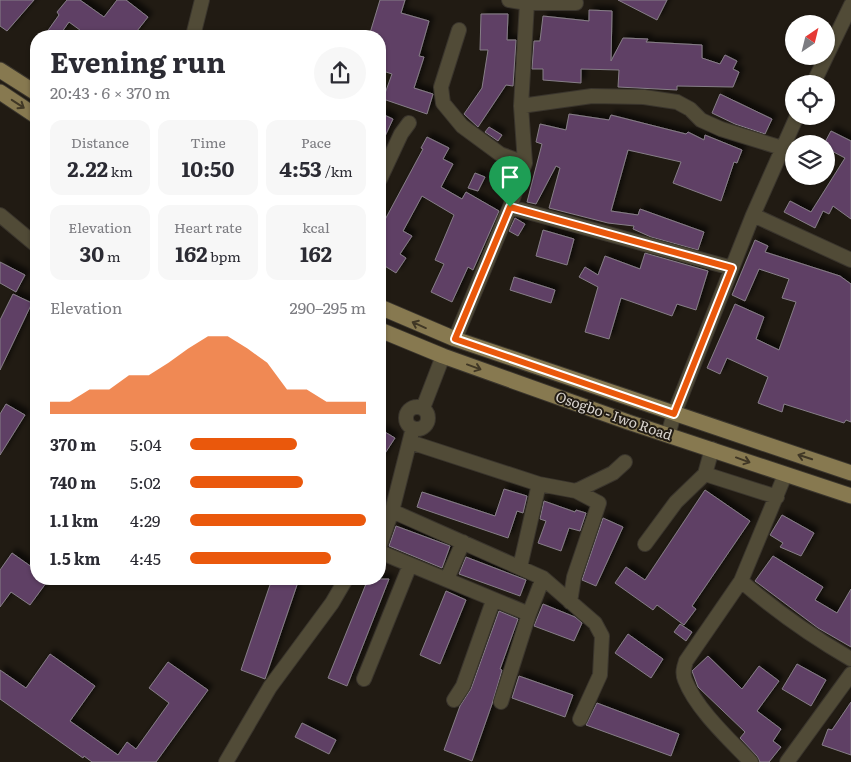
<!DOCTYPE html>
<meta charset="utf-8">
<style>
body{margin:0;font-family:Literata,serif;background:#f7f7f7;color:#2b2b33;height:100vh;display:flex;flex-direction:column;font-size:19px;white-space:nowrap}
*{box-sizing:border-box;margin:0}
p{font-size:16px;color:#7c7c81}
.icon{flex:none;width:28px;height:28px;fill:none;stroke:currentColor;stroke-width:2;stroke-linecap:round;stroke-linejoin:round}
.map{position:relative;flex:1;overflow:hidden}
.drawer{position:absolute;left:30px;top:30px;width:356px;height:555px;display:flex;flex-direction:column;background:#fff;border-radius:20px;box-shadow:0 1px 4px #0004}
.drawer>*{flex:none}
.needle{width:32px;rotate:35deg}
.tools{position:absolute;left:785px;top:15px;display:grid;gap:10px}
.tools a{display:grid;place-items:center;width:50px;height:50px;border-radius:50%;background:#fff;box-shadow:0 1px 4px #0004;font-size:25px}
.pin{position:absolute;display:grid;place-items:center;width:42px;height:42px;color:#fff;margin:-51px -21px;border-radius:50% 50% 50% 0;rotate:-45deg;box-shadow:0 0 5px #0007}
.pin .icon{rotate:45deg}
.round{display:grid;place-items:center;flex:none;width:52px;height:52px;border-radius:26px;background:#f7f7f7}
.head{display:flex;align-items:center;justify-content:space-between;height:85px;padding:0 20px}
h1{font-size:28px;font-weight:700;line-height:38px}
.stats{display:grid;grid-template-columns:repeat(3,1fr);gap:8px;height:85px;padding:5px 20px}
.stats div{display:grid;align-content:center;border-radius:12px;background:#f7f7f7;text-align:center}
.stats b{font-size:21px;font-weight:700}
.stats small{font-size:14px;font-weight:400}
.stats p{font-size:14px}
.chart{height:140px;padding:10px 20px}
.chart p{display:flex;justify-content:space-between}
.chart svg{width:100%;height:90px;margin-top:5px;fill:#ea580c;opacity:.7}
ul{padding:0 20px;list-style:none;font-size:16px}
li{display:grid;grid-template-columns:80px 60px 1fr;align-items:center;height:38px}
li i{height:12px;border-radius:6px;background:#ea580c}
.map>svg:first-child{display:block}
.building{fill:#5f4065;stroke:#867e87;filter:url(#shadow)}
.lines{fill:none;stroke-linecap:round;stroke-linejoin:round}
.street-casing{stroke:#3a352d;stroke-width:16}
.primary-casing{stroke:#3a352d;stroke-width:17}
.street{stroke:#514b37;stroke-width:14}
.primary{stroke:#877950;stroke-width:15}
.oneway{stroke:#403725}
.route-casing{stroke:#fff;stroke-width:10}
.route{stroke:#ea580c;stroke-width:6}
.labels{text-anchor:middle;stroke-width:4;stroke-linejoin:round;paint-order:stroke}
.street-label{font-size:14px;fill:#d7d2cd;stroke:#211b13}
</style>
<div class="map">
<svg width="851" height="762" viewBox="0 0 851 762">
<defs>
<filter id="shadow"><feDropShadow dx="4.5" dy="-4.5" stdDeviation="2.5" flood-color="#0009"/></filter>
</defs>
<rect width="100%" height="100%" fill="#211b13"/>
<path class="building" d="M0 0H34L7 31 0 26Z
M67 0H80L104 17 117 0H126L148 17 133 36H88L69 22 59 36H44L59 15 57 12Z
M380 0H405L401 13 429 21 419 56 424 57 414 88 433 94 427 114 383 99 392 74 380 70V36L370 33Z
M618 0H667L657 20Z
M589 10 612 11 611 61 623 38 648 39 646 42 702 45V58L720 64 725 55 737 61 733 69 739 72 733 87 677 86V90L618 87 619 70 581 69V83L543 80V69H532L534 41H540L543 16 589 21Z
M481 14H508L507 40H516L513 86 506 85 478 127 464 114 482 88 488 50H480Z
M720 94 772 119 765 134 735 124 712 113Z
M380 113 393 119 380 147Z
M569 114 609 120 611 115 686 134 688 132 704 140 705 135 742 150 737 163 734 162 721 201 673 183 681 162 628 150 611 211 638 215 640 209 704 232 698 250 651 237 633 229 634 226 608 223 549 208 560 168 556 166 536 204 527 202 542 144 536 142 540 124 566 130Z
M489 127 502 135 498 141 485 132Z
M831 131 851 141V219L833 206 829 214 823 211 815 228 784 212 790 201 811 212 845 158 826 148V144H824Z
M427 137 449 148 443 159 453 164 441 187 462 199 466 192 499 211 473 270 468 267 452 302 431 292 444 264 435 260 454 215 422 196 403 231 412 236 400 254 406 258 396 273 380 263V229L423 149 421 148Z
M475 173 485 177 478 191 468 188Z
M515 218 525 224 518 236 509 231Z
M543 230 574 239 567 265 536 256Z
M755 240 768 246 765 252 840 276 851 284V422L846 420 844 423 784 404 782 412 758 403 768 377 727 358 720 374 707 368 735 304 764 317 756 339 779 350 796 302 782 298 789 279 759 269 745 301 732 295Z
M645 253 708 271 696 310 677 304 672 316 621 298 609 339 585 332 598 287 579 277 585 267 598 275 605 256 640 269Z
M0 262 25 275 16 292 0 283Z
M514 277 555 290 551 303 510 290Z
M13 294 32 303 0 370V320Z
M6 404 25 415 0 455V414Z
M380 429 395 438 380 461Z
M504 489 527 496 523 513 517 511 508 538 417 507 422 492 495 516Z
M705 490 750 521 692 606 696 609 684 625 657 605 653 610 615 583 626 567 645 580Z
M544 501 575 512 576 510 586 513 580 531 569 528 561 551 538 543 546 521 540 519Z
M782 515 814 533 801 556 780 547 783 543 770 535Z
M603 518 623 527 596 586 582 580Z
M396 526 450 546 442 568 389 546Z
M12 553 36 570V579H49L30 605 11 592 0 607V570Z
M773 556 823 587 815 600 837 613 851 589V647L818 628 755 581Z
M466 557 526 580 520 596 459 574Z
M272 579H299L265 679 241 670Z
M368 579H389L347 686 328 678Z
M446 591 466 600 440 664 420 655Z
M543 604 575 617 582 623 574 641 534 626Z
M499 611 518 619 500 669 502 670 492 704 472 761 444 750 460 706 471 689Z
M680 624 692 632 686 641 674 632Z
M628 634 663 659 651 678 615 653Z
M50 654 95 686 70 721 118 755 127 742 136 749 169 703 149 688 168 662 208 690 156 762H92L84 756 83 758 0 699V670L26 688Z
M708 656 742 689 759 666 779 681 757 711 781 729 773 741 781 747 769 762H760L757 756 740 738 745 732 698 687 692 671Z
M797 664 826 680 811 706 782 689Z
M519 676 573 695 565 717 512 698Z
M851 702V755L822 745 828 729 832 730Z
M597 703 679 734 671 756 586 725Z
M302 723 336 740 329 754 295 737Z"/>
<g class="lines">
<defs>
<path id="street" d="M509 0 527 3H576
M459 30 441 87 443 103 462 126 500 154 525 163
M193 36 202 0
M813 84 851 5
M521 106 592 96 644 97 677 102 690 109 701 120 721 129 782 148
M380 179 401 134 409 123
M510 207 732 268
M0 215 36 245
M753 215 851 260
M455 339 510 207 525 163 521 106 527 3
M406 418a11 11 0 1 1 22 0a11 11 0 1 1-22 0Z
M423 408 443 356
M668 435 674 414 753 215 797 116
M410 442 539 484 576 491 599 503 574 577 570 602
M705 474 777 497
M576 491 613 473 625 462
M392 511 543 578 595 623 602 636 600 675 580 719
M645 544 676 502 705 474 712 449
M380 545 392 511 413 428
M380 552 529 614
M520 567 539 484
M447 579 463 542
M741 581C776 611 811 636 851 659
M364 679 410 565
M454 700 463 686 493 601
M501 702 529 614 543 578
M226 762 270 687 332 603 346 579
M751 762C730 740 696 709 685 680 682 673 684 667 686 661L741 581 785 475
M787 762 851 674"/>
<path id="primary" d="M0 70 36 93
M0 92 36 116
M380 307 455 339 851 473
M380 330 443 356 628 422 851 496"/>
</defs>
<use href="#street" class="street-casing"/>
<use href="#primary" class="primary-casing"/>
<use href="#street" class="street"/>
<use href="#primary" class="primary"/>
</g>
<defs><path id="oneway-shaft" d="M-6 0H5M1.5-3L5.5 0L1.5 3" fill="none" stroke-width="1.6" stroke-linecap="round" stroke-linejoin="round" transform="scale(1.25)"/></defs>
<g class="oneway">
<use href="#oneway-shaft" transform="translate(18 104) rotate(33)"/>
<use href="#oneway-shaft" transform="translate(419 325) rotate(-156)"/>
<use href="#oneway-shaft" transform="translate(474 367) rotate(20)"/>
<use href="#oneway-shaft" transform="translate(805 457) rotate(-162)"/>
<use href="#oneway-shaft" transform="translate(743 460) rotate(20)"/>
</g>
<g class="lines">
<defs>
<path id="route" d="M510 207 732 268 674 414 455 339Z"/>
</defs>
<use href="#route" class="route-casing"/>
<use href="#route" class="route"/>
</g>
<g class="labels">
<g class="street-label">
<text transform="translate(614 416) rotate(19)" y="5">Osogbo - Iwo Road</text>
</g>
</g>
</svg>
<div class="tools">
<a><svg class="needle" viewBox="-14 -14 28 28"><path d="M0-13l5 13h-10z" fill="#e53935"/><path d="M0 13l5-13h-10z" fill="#7c7c81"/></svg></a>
<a><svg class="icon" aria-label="locate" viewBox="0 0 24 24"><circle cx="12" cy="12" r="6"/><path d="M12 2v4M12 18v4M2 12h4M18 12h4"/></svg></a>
<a><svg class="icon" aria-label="layers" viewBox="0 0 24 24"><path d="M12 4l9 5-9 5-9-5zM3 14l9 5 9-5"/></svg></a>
</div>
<div class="pin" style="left:510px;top:207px;background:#1e9e55"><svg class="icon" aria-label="arrive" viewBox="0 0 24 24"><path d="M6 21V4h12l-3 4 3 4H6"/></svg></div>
<section class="drawer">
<div class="head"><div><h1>Evening run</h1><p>20:43 · 6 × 370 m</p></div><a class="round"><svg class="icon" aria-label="share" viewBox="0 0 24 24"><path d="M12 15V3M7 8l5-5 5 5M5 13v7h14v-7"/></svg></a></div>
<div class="stats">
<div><p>Distance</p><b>2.22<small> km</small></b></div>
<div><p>Time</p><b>10:50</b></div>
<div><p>Pace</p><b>4:53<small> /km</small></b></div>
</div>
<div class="stats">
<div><p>Elevation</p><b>30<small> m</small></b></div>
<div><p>Heart rate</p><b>162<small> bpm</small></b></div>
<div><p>kcal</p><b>162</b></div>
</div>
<div class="chart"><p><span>Elevation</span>290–295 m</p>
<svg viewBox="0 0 160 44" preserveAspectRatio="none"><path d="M0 44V38L10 38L20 32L30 32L40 25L50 25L60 19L70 12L80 6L90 6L100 12L110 19L120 32L130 32L140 38L150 38L160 38V44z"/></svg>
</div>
<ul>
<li><b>370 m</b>5:04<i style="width:61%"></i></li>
<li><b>740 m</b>5:02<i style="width:64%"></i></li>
<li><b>1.1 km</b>4:29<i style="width:100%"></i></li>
<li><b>1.5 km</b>4:45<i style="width:80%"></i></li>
</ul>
</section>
</div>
